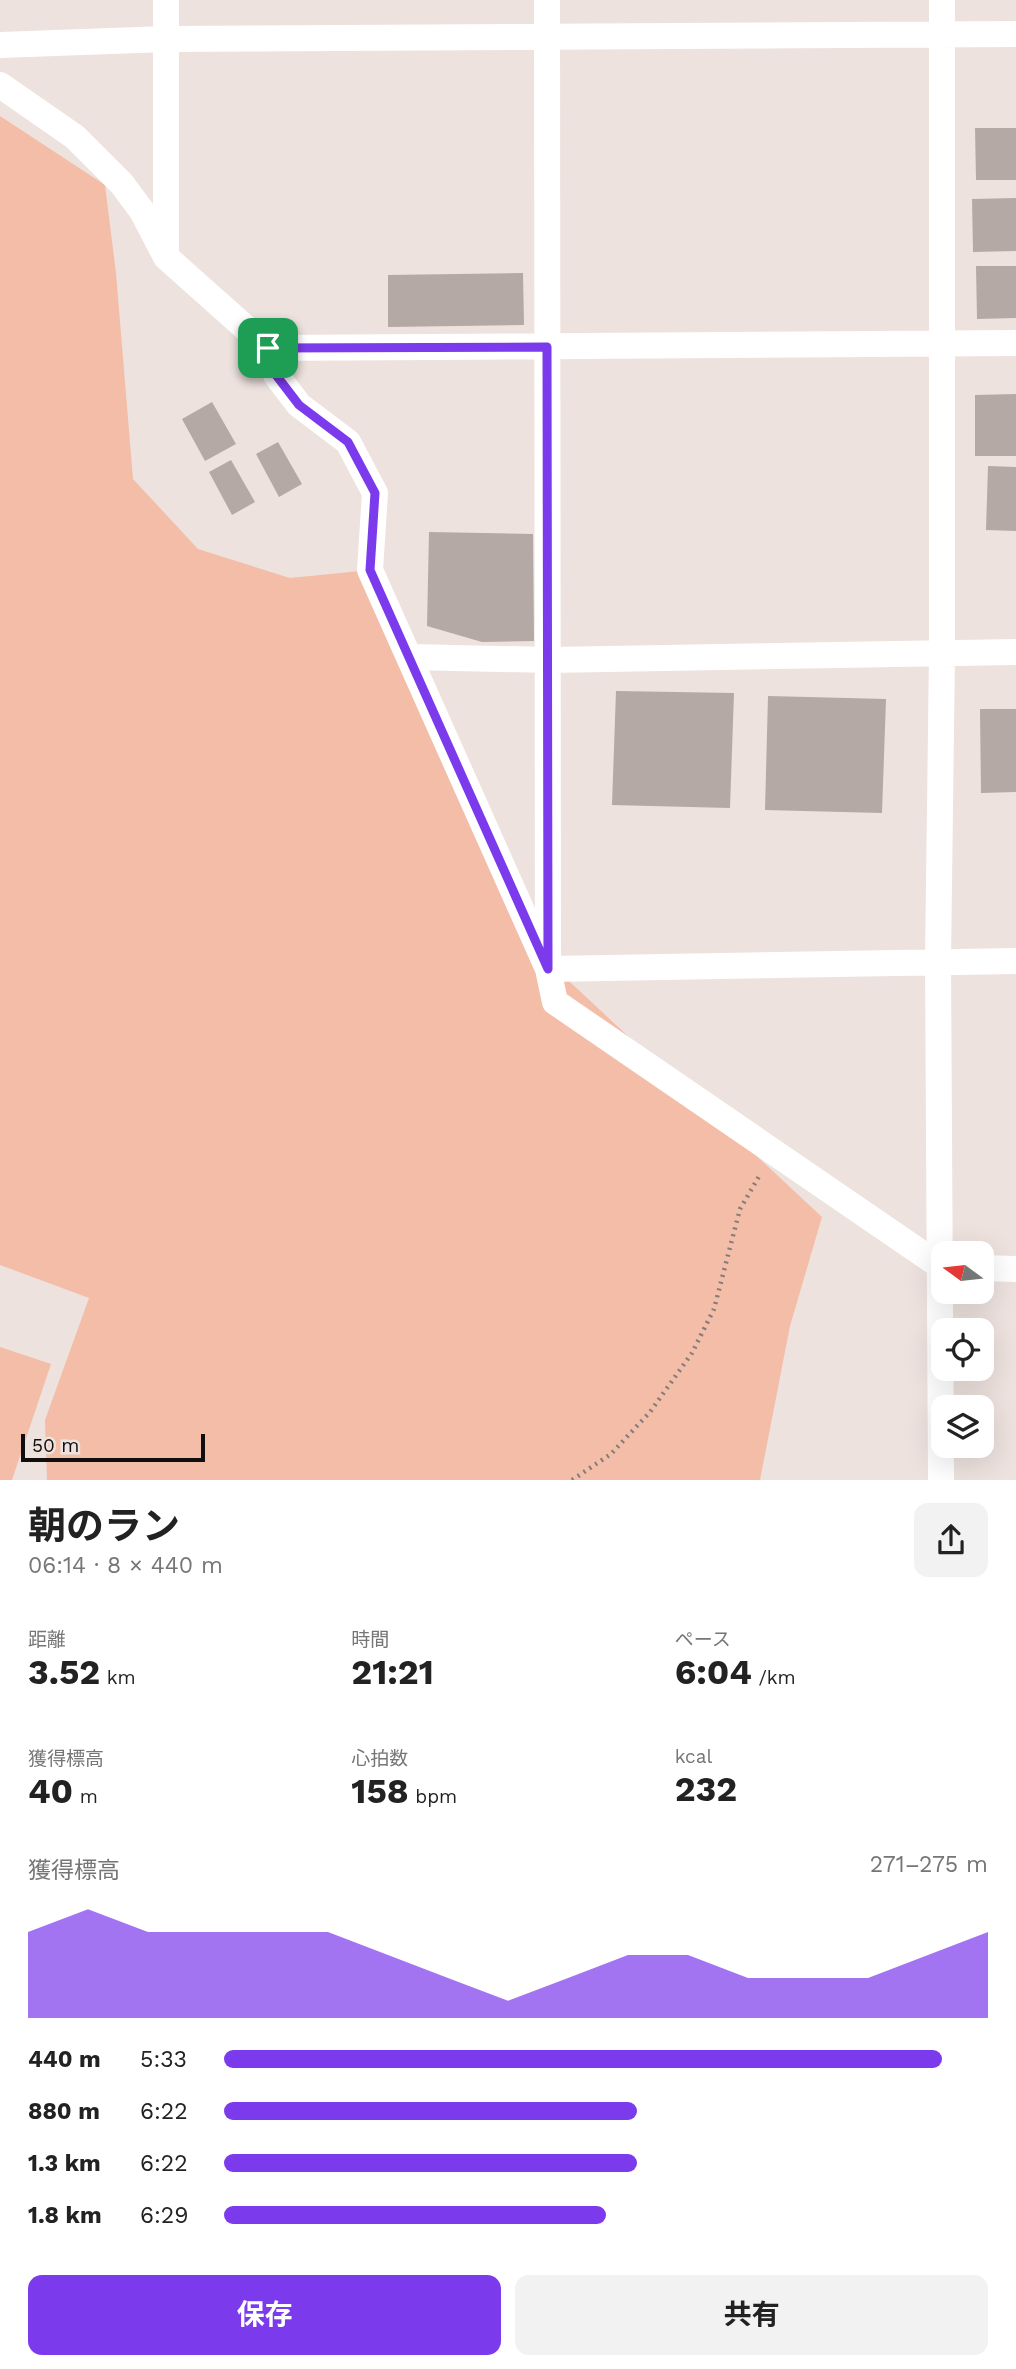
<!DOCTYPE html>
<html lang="ja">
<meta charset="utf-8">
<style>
body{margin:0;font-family:"Work Sans","Noto Sans JP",sans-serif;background:#f2f2f2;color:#222;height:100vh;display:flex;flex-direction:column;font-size:26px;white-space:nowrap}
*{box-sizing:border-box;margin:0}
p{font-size:23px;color:#767676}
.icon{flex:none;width:38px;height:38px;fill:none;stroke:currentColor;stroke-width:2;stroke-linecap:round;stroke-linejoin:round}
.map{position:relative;height:1480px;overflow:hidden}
.side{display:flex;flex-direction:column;background:#fff;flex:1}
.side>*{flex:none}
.needle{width:46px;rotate:285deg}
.buttons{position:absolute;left:931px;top:1241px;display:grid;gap:14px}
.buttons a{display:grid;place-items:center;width:63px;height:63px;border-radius:14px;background:#fff;box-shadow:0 7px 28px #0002;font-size:35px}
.scale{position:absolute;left:21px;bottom:18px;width:184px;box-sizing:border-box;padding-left:7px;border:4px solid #120e0d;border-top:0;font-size:19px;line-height:24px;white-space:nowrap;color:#120e0d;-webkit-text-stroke:5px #ede2de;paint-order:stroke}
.pin{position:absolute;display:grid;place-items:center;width:60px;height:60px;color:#fff;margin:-30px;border-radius:14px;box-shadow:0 4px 10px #0006}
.round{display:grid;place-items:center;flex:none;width:74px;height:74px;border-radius:14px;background:#f2f2f2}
.headline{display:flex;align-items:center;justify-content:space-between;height:119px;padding:0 28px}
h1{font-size:38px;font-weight:700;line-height:52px}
.stats{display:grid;grid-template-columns:repeat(3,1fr);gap:10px;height:119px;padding:7px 28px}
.stats div{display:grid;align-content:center}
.stats b{font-size:35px;font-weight:700}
.stats small{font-size:19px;font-weight:400}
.stats p{font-size:19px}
.chart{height:196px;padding:14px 28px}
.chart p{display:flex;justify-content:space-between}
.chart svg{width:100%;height:126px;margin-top:7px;fill:#7c3aed;opacity:.7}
.cta{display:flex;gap:14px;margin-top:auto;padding:14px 28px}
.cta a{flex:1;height:80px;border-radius:14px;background:#7c3aed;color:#fff;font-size:28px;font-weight:700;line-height:80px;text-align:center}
.cta a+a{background:#f2f2f2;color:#222}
ul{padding:0 28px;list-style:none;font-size:23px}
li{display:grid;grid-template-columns:112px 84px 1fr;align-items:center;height:52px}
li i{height:18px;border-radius:9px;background:#7c3aed}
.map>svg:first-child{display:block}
.green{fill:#f3bda8}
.building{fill:#b4a9a5}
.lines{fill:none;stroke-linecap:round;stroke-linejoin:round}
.path{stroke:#847c7a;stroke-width:4.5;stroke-dasharray:2 5;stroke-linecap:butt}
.minor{stroke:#fff;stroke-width:26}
.route-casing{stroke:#fff;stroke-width:14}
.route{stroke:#7c3aed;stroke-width:9}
</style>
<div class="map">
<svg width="1016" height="1480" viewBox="0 0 1016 1480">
<rect width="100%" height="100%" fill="#ede2de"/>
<path class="green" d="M0 116 105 185 116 273 133 479 198 549 290 578 370 570 541 955 822 1217 790 1326 760 1480H47L45 1420 89 1298 0 1265Z
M0 1347 51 1364 12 1480H0Z"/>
<path class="building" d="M975 128H1016V180H976Z
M1016 198V251L973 252 972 199Z
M976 266H1016V318L977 319Z
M523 273 524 325 388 327V275Z
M1016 394V456H975V395Z
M212 402 236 444 205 461 182 419Z
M278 442 302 484 279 497 256 454Z
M231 460 255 502 232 515 209 472Z
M988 466 1016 467V531L986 530Z
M429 532 533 534 534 641 482 642 427 626Z
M616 691 734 693 730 808 612 805Z
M768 696 886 699 882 813 765 810Z
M980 709H1016V792L981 793Z"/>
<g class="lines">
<path class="path" d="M572 1480 611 1454 650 1412 692 1353 714 1309 740 1209 761 1173"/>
<path class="minor" d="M547 0 548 961
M0 45 166 39 1016 34
M0 85 75 137 122 184 142 211 166 257 268 348 276 375 299 405 348 442 375 493 370 570 548 969 555 1002 943 1268
M166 254V0
M268 348 1016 343
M410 657 550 660 1016 652
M548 969 1016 961
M982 1268 1016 1269
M941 1480 938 961 942 653V0"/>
</g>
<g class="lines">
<defs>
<path id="route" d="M547 347 548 969 370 570 375 493 348 442 299 405 276 375 268 348Z"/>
</defs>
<use href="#route" class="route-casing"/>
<use href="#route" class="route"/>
</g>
</svg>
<div class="buttons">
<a><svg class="needle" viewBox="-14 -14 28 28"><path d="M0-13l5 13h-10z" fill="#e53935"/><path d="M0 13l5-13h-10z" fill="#767676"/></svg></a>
<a><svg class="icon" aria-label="locate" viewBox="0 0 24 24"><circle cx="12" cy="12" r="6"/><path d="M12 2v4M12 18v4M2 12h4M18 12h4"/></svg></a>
<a><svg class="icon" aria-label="layers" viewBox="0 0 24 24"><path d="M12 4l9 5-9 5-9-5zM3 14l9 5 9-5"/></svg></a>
</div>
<div class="scale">50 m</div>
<div class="pin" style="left:268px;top:348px;background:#1e9e55"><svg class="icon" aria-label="arrive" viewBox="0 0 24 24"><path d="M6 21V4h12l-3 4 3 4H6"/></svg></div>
</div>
<section class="side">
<div class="headline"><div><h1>朝のラン</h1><p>06:14 · 8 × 440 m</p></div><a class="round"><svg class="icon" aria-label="share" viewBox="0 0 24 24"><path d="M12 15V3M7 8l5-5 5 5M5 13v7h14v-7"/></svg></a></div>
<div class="stats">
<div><p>距離</p><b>3.52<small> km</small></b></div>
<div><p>時間</p><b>21:21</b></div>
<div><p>ペース</p><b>6:04<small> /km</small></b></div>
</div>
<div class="stats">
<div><p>獲得標高</p><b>40<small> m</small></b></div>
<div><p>心拍数</p><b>158<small> bpm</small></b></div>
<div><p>kcal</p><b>232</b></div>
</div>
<div class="chart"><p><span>獲得標高</span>271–275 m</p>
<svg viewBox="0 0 160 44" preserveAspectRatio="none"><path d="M0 44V14L10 6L20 14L30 14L40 14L50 14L60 22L70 30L80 38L90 30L100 22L110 22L120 30L130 30L140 30L150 22L160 14V44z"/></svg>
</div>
<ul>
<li><b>440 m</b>5:33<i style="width:94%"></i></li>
<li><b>880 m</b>6:22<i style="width:54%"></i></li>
<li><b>1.3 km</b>6:22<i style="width:54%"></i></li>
<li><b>1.8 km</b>6:29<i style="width:50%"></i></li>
</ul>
<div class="cta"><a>保存</a><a>共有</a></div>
</section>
